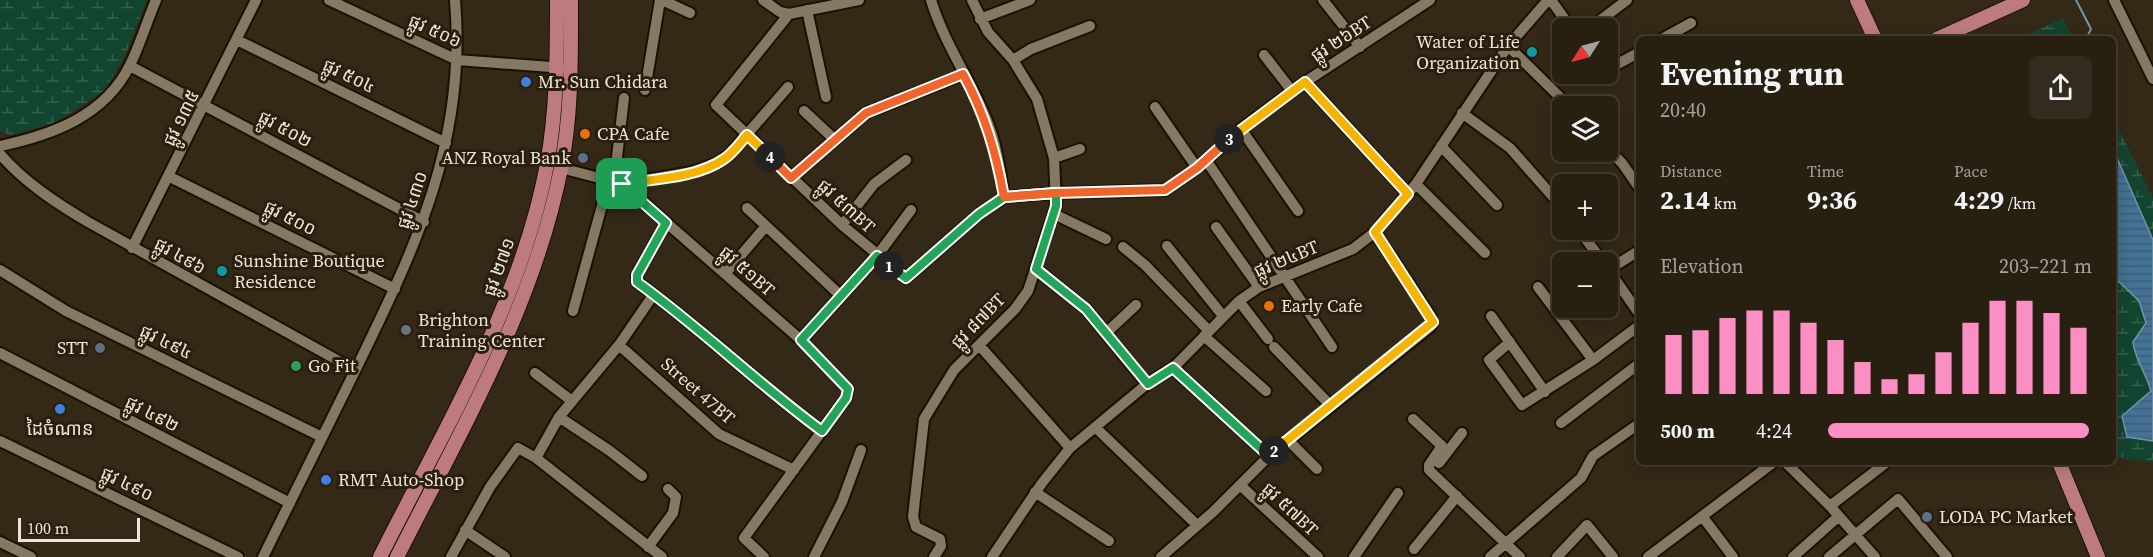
<!DOCTYPE html>
<meta charset="utf-8">
<style>
body{margin:0;font-family:"Source Serif 4","Noto Sans Khmer",serif;background:#332c1e;color:#f1f3f6;height:100vh;display:flex;flex-direction:column;font-size:22px;white-space:nowrap}
*{box-sizing:border-box;margin:0}
p{font-size:20px;color:#a4a29f}
.icon{flex:none;width:33px;height:33px;fill:none;stroke:currentColor;stroke-width:2;stroke-linecap:round;stroke-linejoin:round}
.map{position:relative;flex:1;overflow:hidden}
.sheet{position:absolute;left:1636px;top:36px;width:480px;height:429px;display:flex;flex-direction:column;background:#271f10;border-radius:9px;box-shadow:0 3px 15px #0003,0 0 0 2px #433d30}
.sheet>*{flex:none}
.needle{width:39px;rotate:234deg}
.buttons{position:absolute;left:1552px;top:18px;display:grid;gap:12px}
.buttons a{display:grid;place-items:center;width:66px;height:66px;border-radius:9px;background:#271f10;box-shadow:0 3px 15px #0003,0 0 0 2px #433d30;font-size:30px}
.scale{position:absolute;left:18px;bottom:15px;width:122px;box-sizing:border-box;padding-left:6px;border:3px solid #ece5d9;border-top:0;font-size:16px;line-height:21px;white-space:nowrap;color:#ece5d9;-webkit-text-stroke:4px #2a1f0c;paint-order:stroke}
.pin{position:absolute;display:grid;place-items:center;width:51px;height:51px;color:#fff;margin:-26px;border-radius:12px;box-shadow:0 3px 9px #0006}
.km{position:absolute;width:30px;height:30px;margin:-15px;border-radius:50%;background:#222;color:#fff;font-size:16px;line-height:30px;text-align:center}
.round{display:grid;place-items:center;flex:none;width:63px;height:63px;border-radius:9px;background:#332c1e}
.overview{display:flex;align-items:center;justify-content:space-between;height:102px;padding:0 24px}
h1{font-size:33px;font-weight:700;line-height:45px}
.metrics{display:grid;grid-template-columns:repeat(3,1fr);gap:9px;height:102px;padding:6px 24px}
.metrics div{display:grid;align-content:center}
.metrics b{font-size:26px;font-weight:700}
.metrics small{font-size:16px;font-weight:400}
.metrics p{font-size:16px}
.chart{height:168px;padding:12px 24px}
.chart p{display:flex;justify-content:space-between}
.chart svg{width:100%;height:108px;margin-top:6px;stroke:#fb8fc4;stroke-width:6}
ul{padding:0 24px;list-style:none;font-size:20px}
li{display:grid;grid-template-columns:96px 72px 1fr;align-items:center;height:45px}
li i{height:15px;border-radius:8px;background:#fb8fc4}
.map>svg:first-child{display:block}
.wetland{fill:url(#wetland-marsh)}
.water{fill:url(#water-rules);stroke:#7594ab;stroke-width:1.5}
.lines{fill:none;stroke-linecap:round;stroke-linejoin:round}
.stream{stroke:#7594ab;stroke-width:2}
.minor-casing{stroke:#1b1101;stroke-width:14}
.major-casing{stroke:#1b1101;stroke-width:16}
.minor{stroke:#867964;stroke-width:10}
.major{stroke:#bd7b80;stroke-width:14}
.split-1-casing{stroke:#fff;stroke-width:12}
.split-2-casing{stroke:#fff;stroke-width:12}
.split-3-casing{stroke:#fff;stroke-width:12}
.split-4-casing{stroke:#fff;stroke-width:12}
.split-5-casing{stroke:#fff;stroke-width:12}
.split-1{stroke:#22a559;stroke-width:8}
.split-2{stroke:#22a559;stroke-width:8}
.split-3{stroke:#f5b400;stroke-width:8}
.split-4{stroke:#f0652b;stroke-width:8}
.split-5{stroke:#f5b400;stroke-width:8}
.culture-dot{fill:#0f9aa8;stroke:#2a1f0c;stroke-width:2}
.shop-dot{fill:#3f7fe0;stroke:#2a1f0c;stroke-width:2}
.food-dot{fill:#e8710a;stroke:#2a1f0c;stroke-width:2}
.service-dot{fill:#5c6f8a;stroke:#2a1f0c;stroke-width:2}
.worship-dot{fill:#6b7280;stroke:#2a1f0c;stroke-width:2}
.leisure-dot{fill:#2e9e5b;stroke:#2a1f0c;stroke-width:2}
.labels{text-anchor:middle;stroke-width:6;stroke-linejoin:round;paint-order:stroke}
.street-label{font-size:18px;fill:#ece5d9;stroke:#2a1f0c}
.poi-label{font-size:18px;fill:#ece5d9;stroke:#2a1f0c;text-anchor:start}
</style>
<div class="map">
<svg width="2153" height="557" viewBox="0 0 2153 557">
<defs>
<pattern id="wetland-marsh" width="20" height="14" patternUnits="userSpaceOnUse" patternTransform="scale(1.5)"><rect width="20" height="14" fill="#13442f"/><path d="M1 5h8M5 5V1M11 12h8M15 12V8" fill="none" stroke="#365f4d"/></pattern>
<pattern id="water-rules" width="6" height="5" patternUnits="userSpaceOnUse" patternTransform="scale(1.5)"><rect width="6" height="5" fill="#427297"/><path d="M0 2.5h6" fill="none" stroke="#445c6c"/></pattern>
</defs>
<rect width="100%" height="100%" fill="#342916"/>
<path class="wetland" d="M0 0H147L124 58 104 91 55 123 10 135 0 131Z
M2063 18 2073 39H2017Z
M2114 119 2153 198V462L2114 457Z"/>
<path class="water" d="M2114 151 2153 240V441L2127 437 2122 416 2151 391C2146 373 2135 360 2133 342L2146 323 2139 301 2114 277Z"/>
<g class="lines">
<path class="stream" d="M2076 0 2091 29 2086 39"/>
<defs>
<path id="minor" d="M329 0 457 60 564 68
M662 0 690 13
M763 0 780 12 789 14 859 0
M931 0C944 43 970 79 987 121 997 145 1000 171 1004 197
M1323 0 1360 47
M1551 0 1571 28
M2114 0 2153 79
M807 10 826 97
M789 14 716 105 842 225 906 278 979 214 1004 197 1056 193 1165 190 1197 168 1241 129 1305 82 1430 0
M980 19 1030 0
M1590 28 1627 0
M1662 39 1691 23
M237 40 446 143
M1508 46 1569 106
M1264 55 1292 91
M1013 60 1031 49 1090 26
M130 66 424 222
M1608 69 1640 52
M1598 74H1601
M1305 82 1408 194
M645 90 660 0
M1155 107 1197 168
M804 111 834 139
M1462 113 1510 148 1563 208
M1241 129 1298 211
M0 146C52 135 105 116 130 65 140 45 147 21 156 0
M1441 146 1497 205
M1608 149 1622 163 1640 189
M0 154C24 182 56 203 88 222L355 370
M1054 158 1080 149
M1206 160 1332 347
M561 168 622 184 692 172 717 163 730 154 788 87
M170 177 395 289
M791 178 866 113 964 74
M614 182 624 98
M622 184 801 340 848 389 846 398 744 538 764 557
M1416 184 1485 253
M747 208 841 296
M1054 214 1106 239
M666 223 637 275V282C701 328 758 384 822 431
M842 225 874 184 906 160
M1216 227 1259 287
M1579 230 1603 262
M1167 246 1223 316
M1123 247 1145 265 1209 331
M132 248 256 0
M1036 269 1086 309 1147 384
M1608 269 1640 315
M0 270 66 311 322 437
M1608 270 1640 250
M725 274 766 226
M1538 287 1593 360
M1239 301 1268 339
M573 311 609 180
M1491 316 1545 392
M1106 333 1136 305
M1204 336 1266 391
M801 340 877 256 911 210
M1510 342 1489 360 1522 405 1593 360 1640 325
M619 345 719 434 794 470
M979 345 1070 448
M1274 347 1331 406
M0 353 290 503
M1173 368 1269 456
M535 373 572 401
M559 417 610 451 642 476
M1413 419 1442 446 1429 465V470L1520 557
M1561 423 1640 363
M1095 427 1197 525
M1288 440 1317 469
M0 441 238 557
M536 458 559 417 619 345 654 294
M1785 462 1830 506 1875 557
M1439 463 1462 433
M1240 485 1318 557
M1035 492 1109 541
M1830 506 1887 462
M1702 516 1733 557
M465 530 505 557
M0 542 31 557
M648 547 673 513 676 497 668 489
M1414 549 1457 496
M263 557C294 494 325 431 356 369 416 246 467 141 455 0
M451 557 490 487 518 448 536 458 662 557
M814 557 842 502 861 450
M934 557 941 546 940 539 916 527 913 517 924 419 954 370 1015 309 1028 291 1056 206 1054 158 1037 99 1013 60 988 32 972 0
M992 557 1042 483 1070 448 1147 384 1173 368 1239 301 1259 287 1353 249 1375 232 1416 184 1508 46 1548 0
M1161 557 1213 512 1269 456 1431 326V317L1375 232
M1354 557 1398 493
M1490 557 1581 478 1593 456 1640 423
M1557 557 1587 525 1613 557
M1648 557 1774 462
M1793 557 1839 516
M1829 557 1898 499 1947 557"/>
<path id="major" d="M1857 0 1875 39
M1937 39 2023 0
M2059 462 2098 557
M380 557C443 431 521 304 547 164 557 110 557 54 557 0
M397 557C460 432 534 307 561 168 572 113 571 56 571 0"/>
</defs>
<use href="#minor" class="minor-casing"/>
<use href="#major" class="major-casing"/>
<use href="#minor" class="minor"/>
<use href="#major" class="major"/>
</g>
<g class="lines">
<defs>
<path id="split-1" d="M622 184 666 223 637 275V282C701 328 758 384 822 431L846 398 848 389 801 340 877 256 889 266"/>
<path id="split-2" d="M889 266 906 278 979 214 1004 197 1056 193V206L1036 269 1086 309 1148 384 1173 368 1269 456 1274 451"/>
<path id="split-3" d="M1229 139 1305 82 1408 194 1375 232 1433 322 1274 451"/>
<path id="split-4" d="M770 157 791 178 866 113 963 74C985 114 996 152 1004 197L1056 193 1165 190 1197 168 1229 139"/>
<path id="split-5" d="M622 184C654 179 697 178 724 159 733 153 740 143 747 135L770 157"/>
</defs>
<use href="#split-1" class="split-1-casing"/>
<use href="#split-2" class="split-2-casing"/>
<use href="#split-3" class="split-3-casing"/>
<use href="#split-4" class="split-4-casing"/>
<use href="#split-5" class="split-5-casing"/>
<use href="#split-1" class="split-1"/>
<use href="#split-2" class="split-2"/>
<use href="#split-3" class="split-3"/>
<use href="#split-4" class="split-4"/>
<use href="#split-5" class="split-5"/>
</g>
<g class="culture-dot">
<circle cx="1532" cy="52" r="6"/>
<circle cx="222" cy="271" r="6"/>
</g>
<g class="shop-dot">
<circle cx="526" cy="82" r="6"/>
<circle cx="60" cy="409" r="6"/>
<circle cx="326" cy="480" r="6"/>
</g>
<g class="food-dot">
<circle cx="585" cy="134" r="6"/>
<circle cx="1269" cy="306" r="6"/>
</g>
<g class="service-dot">
<circle cx="583" cy="158" r="6"/>
<circle cx="100" cy="348" r="6"/>
<circle cx="1927" cy="517" r="6"/>
</g>
<circle class="worship-dot" cx="406" cy="330" r="6"/>
<circle class="leisure-dot" cx="296" cy="366" r="6"/>
<g class="labels">
<g class="street-label">
<text transform="translate(435 31) rotate(24)" y="6">ផ្លូវ ៥០៦</text>
<text transform="translate(1341 39) rotate(-33)" y="6">ផ្លូវ ២៦BT</text>
<text transform="translate(349 76) rotate(26)" y="6">ផ្លូវ ៥០៤</text>
<text transform="translate(181 118) rotate(-64)" y="6">ផ្លូវ ១៣៥</text>
<text transform="translate(285 129) rotate(28)" y="6">ផ្លូវ ៥០២</text>
<text transform="translate(412 200) rotate(-71)" y="6">ផ្លូវ ៤៣០</text>
<text transform="translate(846 206) rotate(42)" y="6">ផ្លូវ ៥៣BT</text>
<text transform="translate(290 218) rotate(27)" y="6">ផ្លូវ ៥០០</text>
<text transform="translate(180 256) rotate(29)" y="6">ផ្លូវ ៤៩៦</text>
<text transform="translate(1286 259) rotate(-23)" y="6">ផ្លូវ ២៤BT</text>
<text transform="translate(499 267) rotate(-70)" y="6">ផ្លូវ ២៧១</text>
<text transform="translate(747 271) rotate(41)" y="6">ផ្លូវ ៥១BT</text>
<text transform="translate(978 321) rotate(-46)" y="6">ផ្លូវ ៨៧BT</text>
<text transform="translate(166 342) rotate(26)" y="6">ផ្លូវ ៤៩៤</text>
<text transform="translate(698 391) rotate(41)" y="6">Street 47BT</text>
<text transform="translate(152 414) rotate(27)" y="6">ផ្លូវ ៤៩២</text>
<text transform="translate(127 484) rotate(26)" y="6">ផ្លូវ ៤៩០</text>
<text transform="translate(1290 509) rotate(43)" y="6">ផ្លូវ ៥៧BT</text>
</g>
<g class="poi-label">
<text x="1520" y="48" text-anchor="end">Water of Life<tspan x="1520" dy="21">Organization</tspan></text>
<text x="538" y="88">Mr. Sun Chidara</text>
<text x="597" y="140">CPA Cafe</text>
<text x="571" y="164" text-anchor="end">ANZ Royal Bank</text>
<text x="234" y="267">Sunshine Boutique<tspan x="234" dy="21">Residence</tspan></text>
<text x="1281" y="312">Early Cafe</text>
<text x="418" y="326">Brighton<tspan x="418" dy="21">Training Center</tspan></text>
<text x="88" y="354" text-anchor="end">STT</text>
<text x="308" y="372">Go Fit</text>
<text x="60" y="435" text-anchor="middle">ដៃចំណាន</text>
<text x="338" y="486">RMT Auto-Shop</text>
<text x="1939" y="523">LODA PC Market</text>
</g>
</g>
</svg>
<div class="buttons">
<a><svg class="needle" viewBox="-14 -14 28 28"><path d="M0-13l5 13h-10z" fill="#e53935"/><path d="M0 13l5-13h-10z" fill="#a4a29f"/></svg></a>
<a><svg class="icon" aria-label="layers" viewBox="0 0 24 24"><path d="M12 4l9 5-9 5-9-5zM3 14l9 5 9-5"/></svg></a>
<a>+</a>
<a>−</a>
</div>
<div class="scale">100 m</div>
<div class="pin" style="left:622px;top:184px;background:#1e9e55"><svg class="icon" aria-label="arrive" viewBox="0 0 24 24"><path d="M6 21V4h12l-3 4 3 4H6"/></svg></div>
<b class="km" style="left:889px;top:266px">1</b>
<b class="km" style="left:1274px;top:451px">2</b>
<b class="km" style="left:1229px;top:139px">3</b>
<b class="km" style="left:770px;top:157px">4</b>
<section class="sheet">
<div class="overview"><div><h1>Evening run</h1><p>20:40</p></div><a class="round"><svg class="icon" aria-label="share" viewBox="0 0 24 24"><path d="M12 15V3M7 8l5-5 5 5M5 13v7h14v-7"/></svg></a></div>
<div class="metrics">
<div><p>Distance</p><b>2.14<small> km</small></b></div>
<div><p>Time</p><b>9:36</b></div>
<div><p>Pace</p><b>4:29<small> /km</small></b></div>
</div>
<div class="chart"><p><span>Elevation</span>203–221 m</p>
<svg viewBox="0 0 160 44" preserveAspectRatio="none"><path d="M5 44V20M15 44V18M25 44V13M35 44V10M45 44V10M55 44V15M65 44V22M75 44V31M85 44V38M95 44V36M105 44V27M115 44V15M125 44V6M135 44V6M145 44V11M155 44V17"/></svg>
</div>
<ul>
<li><b>500 m</b>4:24<i style="width:99%"></i></li>
</ul>
</section>
</div>
